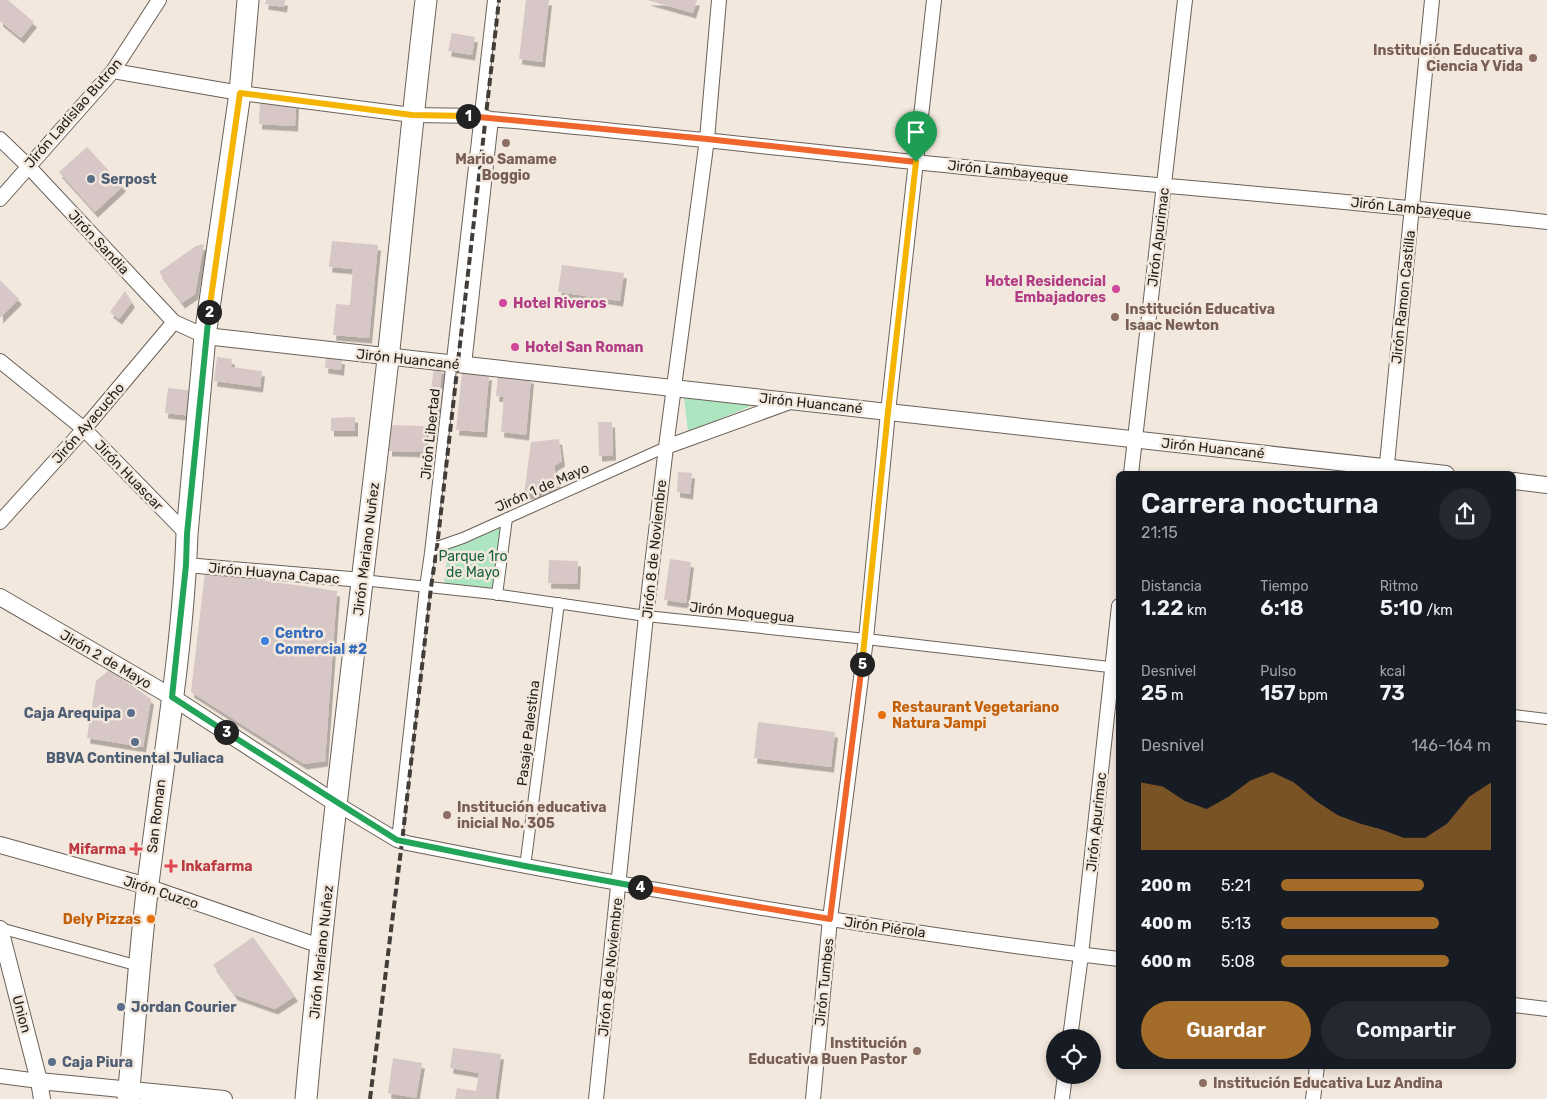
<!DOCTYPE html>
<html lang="es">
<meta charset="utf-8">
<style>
body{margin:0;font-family:Rubik,sans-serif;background:#242831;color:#f1f3f6;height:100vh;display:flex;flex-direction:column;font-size:19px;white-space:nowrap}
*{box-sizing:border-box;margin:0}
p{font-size:16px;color:#9ea1a6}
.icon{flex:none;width:28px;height:28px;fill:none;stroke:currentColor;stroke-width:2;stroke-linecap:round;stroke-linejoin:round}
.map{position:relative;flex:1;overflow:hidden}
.drawer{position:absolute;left:1116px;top:471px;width:400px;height:598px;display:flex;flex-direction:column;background:#171b24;border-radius:8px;box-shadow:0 2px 8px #0003}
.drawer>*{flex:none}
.buttons{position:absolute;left:1046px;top:1029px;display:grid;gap:10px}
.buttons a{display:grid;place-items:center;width:55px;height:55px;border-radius:50%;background:#171b24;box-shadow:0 2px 8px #0003;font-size:25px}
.pin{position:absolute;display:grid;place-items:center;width:42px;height:42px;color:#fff;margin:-51px -21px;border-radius:50% 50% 50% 0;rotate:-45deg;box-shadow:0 0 5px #0007}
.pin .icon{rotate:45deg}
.km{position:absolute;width:25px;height:25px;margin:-12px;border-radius:50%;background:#222;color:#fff;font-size:14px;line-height:25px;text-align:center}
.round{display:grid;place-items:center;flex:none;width:52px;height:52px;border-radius:26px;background:#242831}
.head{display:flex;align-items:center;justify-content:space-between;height:85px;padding:0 25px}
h1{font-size:28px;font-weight:600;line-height:38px}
.figures{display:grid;grid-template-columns:repeat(3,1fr);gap:8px;height:85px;padding:5px 25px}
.figures div{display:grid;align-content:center}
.figures b{font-size:21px;font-weight:600}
.figures small{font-size:14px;font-weight:400}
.figures p{font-size:14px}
.chart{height:140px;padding:10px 25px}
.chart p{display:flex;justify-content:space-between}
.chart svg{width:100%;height:90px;margin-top:5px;fill:#a36c28;opacity:.7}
.primary-button{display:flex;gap:10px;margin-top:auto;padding:10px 25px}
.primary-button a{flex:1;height:58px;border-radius:30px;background:#a36c28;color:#fff;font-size:20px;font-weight:600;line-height:58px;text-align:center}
.primary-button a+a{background:#242831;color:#f1f3f6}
ul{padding:0 25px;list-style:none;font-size:16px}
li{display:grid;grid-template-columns:80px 60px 1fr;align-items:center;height:38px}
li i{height:12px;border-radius:6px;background:#a36c28}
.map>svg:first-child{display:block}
.green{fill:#ade5c0}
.building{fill:#d7c7c6;filter:url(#shadow)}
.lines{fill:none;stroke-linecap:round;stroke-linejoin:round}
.pedestrian-casing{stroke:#6a6158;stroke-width:12}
.minor-casing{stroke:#6a6158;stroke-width:16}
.tertiary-casing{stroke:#6a6158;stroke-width:18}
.primary-casing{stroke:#6a6158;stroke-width:23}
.pedestrian{stroke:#fff;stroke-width:10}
.minor{stroke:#fff;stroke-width:14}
.tertiary{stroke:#fff;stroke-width:16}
.primary{stroke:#fff;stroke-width:21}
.rail{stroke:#423d38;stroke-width:4;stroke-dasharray:8 4;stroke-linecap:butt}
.split-1-casing{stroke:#fff;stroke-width:10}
.split-2-casing{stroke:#fff;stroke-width:10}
.split-3-casing{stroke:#fff;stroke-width:10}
.split-4-casing{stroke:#fff;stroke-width:10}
.split-5-casing{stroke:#fff;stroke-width:10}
.split-6-casing{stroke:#fff;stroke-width:10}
.split-1{stroke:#f0652b;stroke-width:6}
.split-2{stroke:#f5b400;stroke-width:6}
.split-3{stroke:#22a559;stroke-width:6}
.split-4{stroke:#22a559;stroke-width:6}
.split-5{stroke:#f0652b;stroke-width:6}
.split-6{stroke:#f5b400;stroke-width:6}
.education-dot{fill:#8d6e63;stroke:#f3e8dd;stroke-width:2}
.service-dot{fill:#5c6f8a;stroke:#f3e8dd;stroke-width:2}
.hotel-dot{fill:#d1479c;stroke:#f3e8dd;stroke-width:2}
.shop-dot{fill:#3f7fe0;stroke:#f3e8dd;stroke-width:2}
.food-dot{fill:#e8710a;stroke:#f3e8dd;stroke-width:2}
.health-dot{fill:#e0444e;stroke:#f3e8dd;stroke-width:2}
.labels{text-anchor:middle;stroke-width:5;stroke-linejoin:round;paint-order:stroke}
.education-label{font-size:14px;font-weight:bold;fill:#785e54;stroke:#f3e8dd;text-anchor:start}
.street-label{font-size:14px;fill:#221e1a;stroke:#f3e8dd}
.service-label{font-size:14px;font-weight:bold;fill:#4e5e75;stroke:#f3e8dd;text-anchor:start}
.hotel-label{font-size:14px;font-weight:bold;fill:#b23c85;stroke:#f3e8dd;text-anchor:start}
.park-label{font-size:14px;fill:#18653d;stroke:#f3e8dd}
.shop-label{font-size:14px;font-weight:bold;fill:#366cbe;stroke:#f3e8dd;text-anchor:start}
.food-label{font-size:14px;font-weight:bold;fill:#c56008;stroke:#f3e8dd;text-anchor:start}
.health-label{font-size:14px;font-weight:bold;fill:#be3a42;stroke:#f3e8dd;text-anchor:end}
</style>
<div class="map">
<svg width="1547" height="1099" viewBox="0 0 1547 1099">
<defs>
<filter id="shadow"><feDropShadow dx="3" dy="5.5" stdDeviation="0" flood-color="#0004"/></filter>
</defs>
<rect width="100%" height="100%" fill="#f3e8dd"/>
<path class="green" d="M684 397 756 404 688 432Z
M503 523 495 591 444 585 448 548Z"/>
<path class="building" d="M0 0H8L34 22 21 38 0 21Z
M266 0H285L284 7 265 4Z
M526 0H549L542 62 519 59Z
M647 0H697L693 13Z
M452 33 475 37 472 55 448 51Z
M260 102 296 103 295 126 259 124Z
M87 147 123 186 95 212 59 172Z
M332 241 378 245 369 338 333 335 336 304 350 305 353 269 329 267Z
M204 244 195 294 182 303 159 272 196 246Z
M562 265 624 273 620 301 558 292Z
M0 280 19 299 0 318Z
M125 291 132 302 119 319 110 312Z
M217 357 232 359 231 367 262 371 260 387 214 381Z
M326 357 342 359 341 370 325 368Z
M434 367 442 368 437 415 428 414Z
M462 372 489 375 484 432 456 430Z
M498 375 531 378 526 435 501 432 504 397 496 396Z
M168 388 195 391 193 416 165 413Z
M355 417V431H331V418Z
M598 422H612L613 455 599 456Z
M385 425 426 426 425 452 389 451V442Z
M559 439 562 461 554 466 559 488 524 495 531 442Z
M678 472 692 473 690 494 677 492Z
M670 559 691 562 686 603 664 600Z
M549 560 578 561 577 584 548 583Z
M205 572 337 591 325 761 304 764 191 692Z
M109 670 151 699 143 747 87 738 96 681Z
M758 722 835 732 831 767 754 758Z
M253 937 295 996 275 1009 235 995 213 965Z
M453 1048 501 1054 495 1099H455L457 1088 476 1091 479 1073 450 1068Z
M393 1058 422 1063 416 1098 388 1093Z"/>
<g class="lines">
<defs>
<path id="pedestrian" d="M430 553 437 547 463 538 666 447
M362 580 494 594 646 616 866 639 1118 668
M497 595 507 518
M1514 715 1547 719
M397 840 425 587 430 553 493 0
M525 867 559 603
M0 928 139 966"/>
<path id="minor" d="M113 71 240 93 412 115 480 116 491 119C656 134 820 153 985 169 1172 187 1360 202 1547 222
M0 139 28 166 174 322 205 336
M0 199 113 71 159 0
M0 361 84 429 187 534
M464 365 491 119
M666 447 790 402
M1131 474 1185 0
M1386 474 1432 0
M0 522 84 429 174 322
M186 565 362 580
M337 804 397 840 407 843C643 890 880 931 1119 959
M147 886 320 946
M1514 1005 1547 1009
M1070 1038 1081 955 1119 606
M0 1076 39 1081
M596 1099 646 616 666 447 707 139 719 0
M813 1099 830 919 866 639 888 412 934 0
M1062 1099 1065 1075
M1313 1099 1317 1066"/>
<path id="tertiary" d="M205 336 1446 474
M1514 481 1547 485
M0 597 172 697 337 804
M0 845 147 886
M0 929 39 1081 42 1099
M39 1081 224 1099"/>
<path id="primary" d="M128 1099C135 1027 139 955 148 884 162 768 183 650 187 534L205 336 240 93 248 0
M306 1099C328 852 360 606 388 359 401 239 412 120 426 0"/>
</defs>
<use href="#pedestrian" class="pedestrian-casing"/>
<use href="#minor" class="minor-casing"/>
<use href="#tertiary" class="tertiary-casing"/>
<use href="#primary" class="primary-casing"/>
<use href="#pedestrian" class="pedestrian"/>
<use href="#minor" class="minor"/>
<use href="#tertiary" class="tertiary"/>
<use href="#primary" class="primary"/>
<path class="rail" d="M370 1099 402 842 431 587 437 547 499 0"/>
</g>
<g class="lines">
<defs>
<path id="split-1" d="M468 116 707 139 916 162"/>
<path id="split-2" d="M209 312 240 93 412 115 468 116"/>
<path id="split-3" d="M209 312 187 534 186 565 172 697 226 732"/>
<path id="split-4" d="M226 732 397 840 525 866 640 887"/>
<path id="split-5" d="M640 887 830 919 862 664"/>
<path id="split-6" d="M862 664 888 412 916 162"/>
</defs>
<use href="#split-1" class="split-1-casing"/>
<use href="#split-2" class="split-2-casing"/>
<use href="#split-3" class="split-3-casing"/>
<use href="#split-4" class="split-4-casing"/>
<use href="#split-5" class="split-5-casing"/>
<use href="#split-6" class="split-6-casing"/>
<use href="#split-1" class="split-1"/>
<use href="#split-2" class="split-2"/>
<use href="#split-3" class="split-3"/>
<use href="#split-4" class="split-4"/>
<use href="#split-5" class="split-5"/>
<use href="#split-6" class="split-6"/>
</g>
<g class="education-dot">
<circle cx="1533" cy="58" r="5"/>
<circle cx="506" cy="143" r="5"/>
<circle cx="1115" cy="317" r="5"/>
<circle cx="447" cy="815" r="5"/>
<circle cx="917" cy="1051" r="5"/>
<circle cx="1203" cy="1083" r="5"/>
</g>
<g class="service-dot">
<circle cx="91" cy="179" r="5"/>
<circle cx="131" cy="713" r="5"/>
<circle cx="135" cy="742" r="5"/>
<circle cx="121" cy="1007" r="5"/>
<circle cx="52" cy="1062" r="5"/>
</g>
<g class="hotel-dot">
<circle cx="1116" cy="289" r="5"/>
<circle cx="503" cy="303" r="5"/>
<circle cx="515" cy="347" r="5"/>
</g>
<circle class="shop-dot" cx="265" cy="641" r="5"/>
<g class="food-dot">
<circle cx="882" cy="715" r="5"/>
<circle cx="151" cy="919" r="5"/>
</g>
<g class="health-dot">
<path d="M133.5 841.5h5v5h5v5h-5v5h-5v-5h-5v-5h5z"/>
<path d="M168.5 858.5h5v5h5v5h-5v5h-5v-5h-5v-5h5z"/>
</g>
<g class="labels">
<g class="education-label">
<text x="1523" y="55" text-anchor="end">Institución Educativa<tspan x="1523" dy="16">Ciencia Y Vida</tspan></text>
<text x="506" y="164" text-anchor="middle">Mario Samame<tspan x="506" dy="16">Boggio</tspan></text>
<text x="1125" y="314">Institución Educativa<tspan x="1125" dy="16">Isaac Newton</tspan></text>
<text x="457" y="812">Institución educativa<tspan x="457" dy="16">inicial No. 305</tspan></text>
<text x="907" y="1048" text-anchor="end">Institución<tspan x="907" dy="16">Educativa Buen Pastor</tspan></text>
<text x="1213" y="1088">Institución Educativa Luz Andina</text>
</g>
<g class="street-label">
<text transform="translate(73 113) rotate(-49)" y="5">Jirón Ladislao Butron</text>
<text transform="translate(1008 171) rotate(6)" y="5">Jirón Lambayeque</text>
<text transform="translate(1411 208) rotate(6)" y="5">Jirón Lambayeque</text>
<text transform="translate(1158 237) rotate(-83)" y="5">Jirón Apurimac</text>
<text transform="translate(99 242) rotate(47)" y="5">Jirón Sandia</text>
<text transform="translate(1403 297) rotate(-84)" y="5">Jirón Ramon Castilla</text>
<text transform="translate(408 359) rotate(6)" y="5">Jirón Huancané</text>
<text transform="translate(811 403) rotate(6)" y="5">Jirón Huancané</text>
<text transform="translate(88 423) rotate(-49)" y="5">Jirón Ayacucho</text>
<text transform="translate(430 434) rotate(-84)" y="5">Jirón Libertad</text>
<text transform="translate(1213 448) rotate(6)" y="5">Jirón Huancané</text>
<text transform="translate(129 475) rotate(46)" y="5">Jirón Huascar</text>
<text transform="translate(542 487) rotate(-24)" y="5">Jirón 1 de Mayo</text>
<text transform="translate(366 549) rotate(-83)" y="5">Jirón Mariano Nuñez</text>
<text transform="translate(654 549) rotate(-84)" y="5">Jirón 8 de Noviembre</text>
<text transform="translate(274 573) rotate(5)" y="5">Jirón Huayna Capac</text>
<text transform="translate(742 612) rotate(6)" y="5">Jirón Moquegua</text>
<text transform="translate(106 659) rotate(30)" y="5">Jirón 2 de Mayo</text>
<text transform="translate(528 733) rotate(-83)" y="5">Pasaje Palestina</text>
<text transform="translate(156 816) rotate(-83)" y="5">San Roman</text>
<text transform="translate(1096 822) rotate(-84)" y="5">Jirón Apurimac</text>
<text transform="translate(161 892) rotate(18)" y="5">Jirón Cuzco</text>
<text transform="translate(885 927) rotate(8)" y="5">Jirón Piérola</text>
<text transform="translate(321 952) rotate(-84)" y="5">Jirón Mariano Nuñez</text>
<text transform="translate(610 967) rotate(-84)" y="5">Jirón 8 de Noviembre</text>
<text transform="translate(824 982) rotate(-84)" y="5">Jirón Tumbes</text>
<text transform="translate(22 1014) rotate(75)" y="5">Union</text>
</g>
<g class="service-label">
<text x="101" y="184">Serpost</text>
<text x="121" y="718" text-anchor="end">Caja Arequipa</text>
<text x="135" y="763" text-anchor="middle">BBVA Continental Juliaca</text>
<text x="131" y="1012">Jordan Courier</text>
<text x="62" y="1067">Caja Piura</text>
</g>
<g class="hotel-label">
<text x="1106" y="286" text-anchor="end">Hotel Residencial<tspan x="1106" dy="16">Embajadores</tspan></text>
<text x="513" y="308">Hotel Riveros</text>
<text x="525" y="352">Hotel San Roman</text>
</g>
<g class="park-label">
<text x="473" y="561">Parque 1ro<tspan x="473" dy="16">de Mayo</tspan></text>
</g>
<g class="shop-label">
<text x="275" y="638">Centro<tspan x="275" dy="16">Comercial #2</tspan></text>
</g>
<g class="food-label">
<text x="892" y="712">Restaurant Vegetariano<tspan x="892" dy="16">Natura Jampi</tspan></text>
<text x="141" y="924" text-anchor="end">Dely Pizzas</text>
</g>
<g class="health-label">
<text x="126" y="854">Mifarma</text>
<text x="181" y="871" text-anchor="start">Inkafarma</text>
</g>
</g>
</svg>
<div class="buttons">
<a><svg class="icon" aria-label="locate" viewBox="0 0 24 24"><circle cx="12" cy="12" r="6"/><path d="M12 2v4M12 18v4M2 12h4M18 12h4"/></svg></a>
</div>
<div class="pin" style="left:916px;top:162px;background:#1e9e55"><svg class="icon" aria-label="arrive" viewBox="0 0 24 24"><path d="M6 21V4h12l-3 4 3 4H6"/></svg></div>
<b class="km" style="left:468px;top:116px">1</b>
<b class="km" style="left:209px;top:312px">2</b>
<b class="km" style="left:226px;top:732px">3</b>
<b class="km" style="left:640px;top:887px">4</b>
<b class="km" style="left:862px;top:664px">5</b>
<section class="drawer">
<div class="head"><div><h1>Carrera nocturna</h1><p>21:15</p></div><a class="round"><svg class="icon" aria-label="share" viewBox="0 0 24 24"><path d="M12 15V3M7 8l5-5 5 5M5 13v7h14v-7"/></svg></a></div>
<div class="figures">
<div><p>Distancia</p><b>1.22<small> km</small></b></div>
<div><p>Tiempo</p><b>6:18</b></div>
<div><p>Ritmo</p><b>5:10<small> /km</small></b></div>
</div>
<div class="figures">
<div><p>Desnivel</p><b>25<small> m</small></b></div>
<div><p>Pulso</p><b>157<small> bpm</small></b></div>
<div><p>kcal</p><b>73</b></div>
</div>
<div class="chart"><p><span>Desnivel</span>146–164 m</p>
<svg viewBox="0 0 160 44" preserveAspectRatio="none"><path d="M0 44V11L10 13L20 20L30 24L40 18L50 10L60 6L70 11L80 20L90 27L100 31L110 34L120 38L130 38L140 31L150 18L160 11V44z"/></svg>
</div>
<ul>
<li><b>200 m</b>5:21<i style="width:68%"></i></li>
<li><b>400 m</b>5:13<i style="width:75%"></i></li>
<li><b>600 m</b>5:08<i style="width:80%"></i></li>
</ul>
<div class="primary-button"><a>Guardar</a><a>Compartir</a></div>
</section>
</div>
